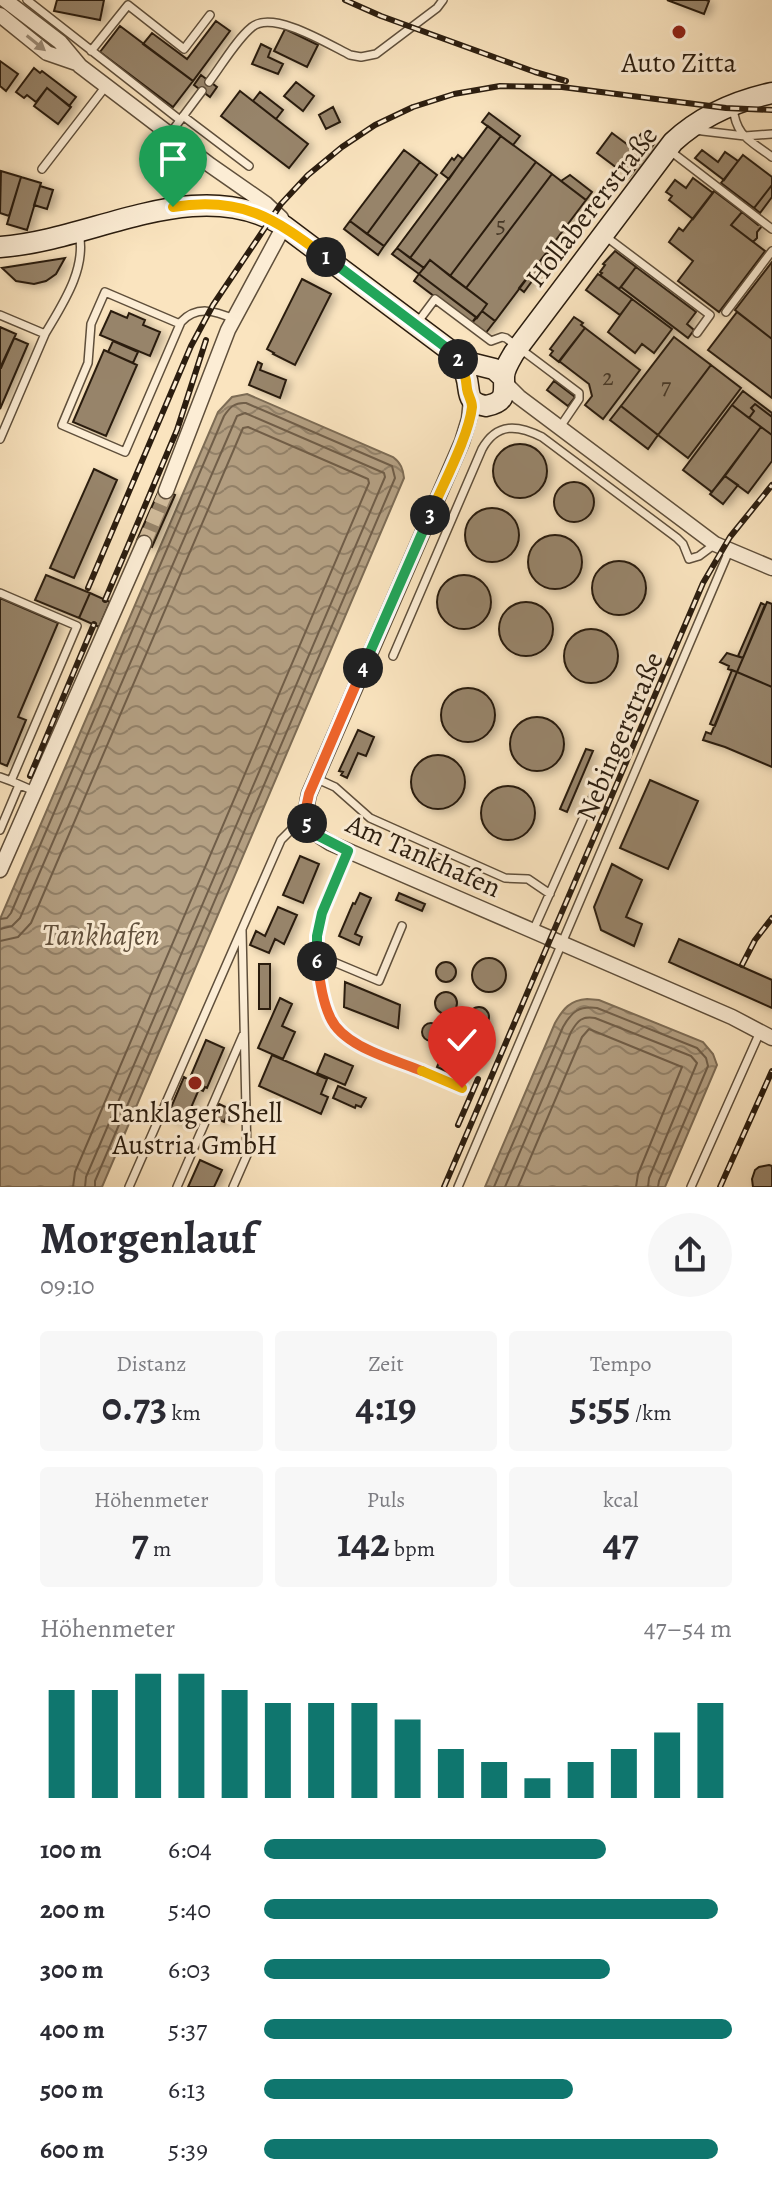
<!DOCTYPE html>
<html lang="de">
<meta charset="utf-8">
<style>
body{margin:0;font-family:Alegreya,serif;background:#f7f7f7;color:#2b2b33;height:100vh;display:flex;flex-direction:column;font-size:30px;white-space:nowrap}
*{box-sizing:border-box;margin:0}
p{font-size:26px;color:#7c7c81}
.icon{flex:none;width:44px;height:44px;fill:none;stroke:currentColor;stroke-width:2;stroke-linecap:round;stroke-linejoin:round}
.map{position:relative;height:1187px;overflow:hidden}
.side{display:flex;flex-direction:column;background:#fff;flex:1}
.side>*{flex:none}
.pin{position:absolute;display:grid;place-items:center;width:68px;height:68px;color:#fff;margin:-82px -34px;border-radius:50% 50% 50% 0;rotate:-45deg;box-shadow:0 0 8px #0007}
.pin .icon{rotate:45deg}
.km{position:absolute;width:40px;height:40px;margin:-20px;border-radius:50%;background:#222;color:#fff;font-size:22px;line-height:40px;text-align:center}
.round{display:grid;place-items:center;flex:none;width:84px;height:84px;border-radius:42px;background:#f7f7f7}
.summary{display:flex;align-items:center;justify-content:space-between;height:136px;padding:0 40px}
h1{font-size:44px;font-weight:600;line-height:60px}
.figures{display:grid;grid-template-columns:repeat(3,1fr);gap:12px;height:136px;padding:8px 40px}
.figures div{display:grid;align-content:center;border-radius:8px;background:#f7f7f7;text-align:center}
.figures b{font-size:40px;font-weight:600}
.figures small{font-size:22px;font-weight:400}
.figures p{font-size:22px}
.chart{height:224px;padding:16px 40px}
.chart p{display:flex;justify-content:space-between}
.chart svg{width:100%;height:144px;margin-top:8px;stroke:#0f766e;stroke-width:6}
ul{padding:0 40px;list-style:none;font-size:26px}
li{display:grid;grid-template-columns:128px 96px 1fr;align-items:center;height:60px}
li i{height:20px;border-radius:10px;background:#0f766e}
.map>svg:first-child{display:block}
.water{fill:url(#water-waves);stroke:#7d6c55;stroke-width:2}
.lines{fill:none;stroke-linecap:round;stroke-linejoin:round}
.shore{stroke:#705e49;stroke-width:2}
.building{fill:#97846b;stroke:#2b1d0f;stroke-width:2;filter:url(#shadow)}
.street-tunnel{stroke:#d1bc9c;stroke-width:14;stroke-dasharray:14 7;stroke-linecap:butt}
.lane-casing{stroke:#5f4f3b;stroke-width:10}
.street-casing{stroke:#5f4f3b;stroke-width:17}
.secondary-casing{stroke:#2b1d0f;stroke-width:23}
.lane{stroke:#fcedd5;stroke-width:7}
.street{stroke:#fcedd5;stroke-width:14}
.secondary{stroke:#fcedd5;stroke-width:20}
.rail-casing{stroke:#2b1d0f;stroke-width:6}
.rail{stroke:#fcedd5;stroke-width:3;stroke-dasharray:9;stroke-linecap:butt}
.oneway{fill:#9e8f7c}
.split-1-casing{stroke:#fff;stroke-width:16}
.split-2-casing{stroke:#fff;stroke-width:16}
.split-3-casing{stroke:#fff;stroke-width:16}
.split-4-casing{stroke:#fff;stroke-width:16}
.split-5-casing{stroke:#fff;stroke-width:16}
.split-6-casing{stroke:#fff;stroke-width:16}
.split-7-casing{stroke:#fff;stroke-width:16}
.split-8-casing{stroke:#fff;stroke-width:16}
.split-1{stroke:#f5b400;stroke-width:10}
.split-2{stroke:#22a559;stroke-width:10}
.split-3{stroke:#f5b400;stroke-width:10}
.split-4{stroke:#22a559;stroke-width:10}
.split-5{stroke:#f0652b;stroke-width:10}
.split-6{stroke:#22a559;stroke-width:10}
.split-7{stroke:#f0652b;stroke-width:10}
.split-8{stroke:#f5b400;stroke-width:10}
.poi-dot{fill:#8f2418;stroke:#fcedd5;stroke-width:3}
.labels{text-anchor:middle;stroke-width:6;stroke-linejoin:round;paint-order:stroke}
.number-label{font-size:24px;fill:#463726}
.poi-label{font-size:28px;fill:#2b1d0f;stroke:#fcedd5}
.street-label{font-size:28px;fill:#2b1d0f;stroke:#fcedd5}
.water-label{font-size:30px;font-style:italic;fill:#62513d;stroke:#fcedd5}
</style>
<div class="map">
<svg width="772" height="1187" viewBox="0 0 772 1187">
<defs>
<pattern id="water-waves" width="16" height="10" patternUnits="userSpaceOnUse" patternTransform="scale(2)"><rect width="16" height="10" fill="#b4a083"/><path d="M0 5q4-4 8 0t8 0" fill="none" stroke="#93826a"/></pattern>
<filter id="shadow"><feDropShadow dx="4.5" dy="2.5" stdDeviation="4" flood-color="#0004"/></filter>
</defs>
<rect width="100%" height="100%" fill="#fae4bf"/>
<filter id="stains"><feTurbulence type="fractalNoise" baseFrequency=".0025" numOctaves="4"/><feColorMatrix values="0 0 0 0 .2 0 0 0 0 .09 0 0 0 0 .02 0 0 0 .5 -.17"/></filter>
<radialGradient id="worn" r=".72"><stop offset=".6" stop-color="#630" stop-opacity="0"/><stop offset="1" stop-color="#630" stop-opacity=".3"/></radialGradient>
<path class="water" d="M247 394 393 457C401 463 403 469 404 478L102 1187H0V919L218 412 232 397Z
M587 999 599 1000 703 1042 713 1054 717 1065 665 1187H485L555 1023C563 1009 570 1000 587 999Z"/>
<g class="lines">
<path class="shore" d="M0 919 7 918 11 913 224 416C230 407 235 402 246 403L392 466 395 478 95 1181V1187
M0 929 12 926 20 918 237 416 245 413 384 473 385 477 86 1177 85 1187
M0 941 18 937 31 923 243 428 248 427 368 479 369 483 75 1172 73 1187
M494 1187 563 1027C572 1011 579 1006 597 1008L697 1048 706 1058 708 1066 659 1181 658 1187
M505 1187 571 1032C578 1020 582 1016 595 1018L691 1056 697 1063 649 1178 648 1187
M518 1187 582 1037 589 1029 682 1067 638 1174 636 1187"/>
</g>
<path class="building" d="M57 0H104L100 20 54 11Z
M667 0H706L709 1 704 14Z
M216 21 230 31 193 81 143 44 152 33 187 59Z
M120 26 193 81 173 107 100 52Z
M285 29 318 45 307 67 274 51Z
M261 44 271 49 268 57 283 64 278 74 252 64Z
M0 61 18 74 6 91 0 86Z
M34 68 40 73 42 71 76 97 69 106 47 88 36 102 27 95 24 98 16 92Z
M201 75 217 87 210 97 194 85Z
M296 82 314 96 303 111 284 96Z
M47 88 71 107 58 124 34 106Z
M240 91 308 144 289 168 221 116Z
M260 92 283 110 276 119 253 101Z
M333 107 340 122 326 129 319 115Z
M489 113 520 136 513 145 482 122Z
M488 126 501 136 410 258 397 248Z
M612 133 644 157 629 177 597 153Z
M641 134 654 144 644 157 631 147Z
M501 136 536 162 450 276 430 260 424 268 410 258Z
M404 150 420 162 367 234 350 221Z
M702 150 718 162 725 152 738 161 724 180 695 158Z
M458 155 463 159 449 179 441 173 452 158 454 160Z
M743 155 772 177V185L754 208 721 183Z
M420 162 437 175 384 246 367 234Z
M536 162 552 174 466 288 450 276Z
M1 171 21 177 9 216 0 213Z
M552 174 586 200 495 321 482 311 487 304 466 288Z
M570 175 592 192 586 200 561 181Z
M21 177 41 183 27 230 7 224Z
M693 178 713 193 693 219 669 200 672 196 666 192 675 180 686 188Z
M772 185V197L760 213 754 208Z
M40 186 53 190 47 209 34 205Z
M714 191 742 212 731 225 765 251 719 312 678 281 693 261 669 242 679 228 683 231Z
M742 212 758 225 760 223 763 225 757 232V238L753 242 731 225Z
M350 221 384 246 378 255 344 229Z
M397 248 424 268 419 274 392 254Z
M615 251 636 267 619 289 600 275 602 273 600 272 605 265 603 264Z
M547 252 551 255 524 292 519 288Z
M65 258 56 274 46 281 34 284 16 281 2 268Z
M430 260 487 304 477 318 419 274Z
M772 262V339L735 310Z
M636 267 696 312 687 324 694 330 688 338 621 287Z
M419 274 476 317 471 324 414 281Z
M598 274 632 299 620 315 586 290Z
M302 279 331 294 295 365 273 354 274 353 267 349Z
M632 299 672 329 654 353 642 344 635 353 608 332Z
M111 311 127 318 129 313 145 320 143 325 160 332 150 356 100 335Z
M482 311 495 321 485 334 471 324Z
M737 312 772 339V398L708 350Z
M574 317 583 323 581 325 585 328 559 362 550 355 553 351 550 349Z
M0 327 16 334 1 368H0Z
M585 328 640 370 603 419 585 405 592 396 589 384 559 361Z
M674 337 711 365 658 435 621 406Z
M14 338 28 344 0 409V368Z
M113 341 138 352 133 363 108 352Z
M104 350 137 365 106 436 73 422Z
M258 362 262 364 260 370 286 380 280 398 249 385Z
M711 365 741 388 688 458 658 435Z
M554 381 575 397 568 406 547 390Z
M743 391 772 413V417L755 404 751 408 754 411 749 418 732 405Z
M755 404 772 417V435L749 418 754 411 751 408Z
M732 405 761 427 712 492 683 470Z
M621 406 658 435 648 449 610 420Z
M761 427 772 435V461L748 493 725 476Z
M493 471a27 27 0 1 1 54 0a27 27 0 1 1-54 0Z
M94 469 117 480 74 578 50 568Z
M725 476 738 485 723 504 710 494Z
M554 502a20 20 0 1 1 40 0a20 20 0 1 1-40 0Z
M160 488 175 495 152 547 137 540Z
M465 535a27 27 0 1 1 54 0a27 27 0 1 1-54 0Z
M528 562a27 27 0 1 1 54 0a27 27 0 1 1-54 0Z
M592 588a27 27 0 1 1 54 0a27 27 0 1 1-54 0Z
M437 602a27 27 0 1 1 54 0a27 27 0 1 1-54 0Z
M46 575 90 593 79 618 35 600Z
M90 593 110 602 99 627 79 618Z
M0 598 58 623 18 717 26 720 7 766 0 763Z
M499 629a27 27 0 1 1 54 0a27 27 0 1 1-54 0Z
M767 602 772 604V687L737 672Z
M761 603 765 605 743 658 738 656Z
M564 656a27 27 0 1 1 54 0a27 27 0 1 1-54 0Z
M727 653 743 658 737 672 728 669 729 666 720 662Z
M732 670 737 672 715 726 710 724Z
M737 672 772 687V767L725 747 703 740 706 732 711 734Z
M441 715a27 27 0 1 1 54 0a27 27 0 1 1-54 0Z
M510 744a27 27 0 1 1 54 0a27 27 0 1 1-54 0Z
M358 730 374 737 366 756 358 753 347 778 341 775 343 772 339 771Z
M586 749 593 751 567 812 560 809Z
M411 782a27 27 0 1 1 54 0a27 27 0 1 1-54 0Z
M650 780 698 801 668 869 620 848Z
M481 813a27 27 0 1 1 54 0a27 27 0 1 1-54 0Z
M300 856 319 864 303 903 283 895Z
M612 864 642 880 626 917 642 924 634 946 601 930 594 907Z
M360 893 371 898 355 934 362 937 359 945 339 936 353 903 355 904Z
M399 893 425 904 422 911 396 900Z
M278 907 297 915 284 944 275 939 269 953 250 945 256 931 265 936Z
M679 939 772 980V1008L669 962Z
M472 975a17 17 0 1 1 34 0a17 17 0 1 1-34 0Z
M436 972a10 10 0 1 1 20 0a10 10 0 1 1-20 0Z
M259 964H270V1009H259Z
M345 982 400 1005 398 1028 344 1007Z
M435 1003a11 11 0 1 1 22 0a11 11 0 1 1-22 0Z
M280 998 292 1004 282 1026 295 1032 283 1059 258 1048Z
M469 1017a10 10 0 1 1 20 0a10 10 0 1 1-20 0Z
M422 1032a9 9 0 1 1 18 0a9 9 0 1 1-18 0Z
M477 1033 491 1038 478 1068 465 1062Z
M447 1043a9 9 0 1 1 18 0a9 9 0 1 1-18 0Z
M206 1040 224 1048 207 1088 205 1087 203 1091 199 1089 184 1124 167 1117 184 1077 189 1080Z
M325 1054 353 1066 345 1085 317 1073Z
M272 1055 327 1079 321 1094 328 1097 321 1114 259 1086Z
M442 1055 463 1063 457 1076 437 1067Z
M338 1086 366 1098 361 1107 356 1105 355 1108 333 1098Z
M219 1104 230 1109 224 1122 213 1117Z
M200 1160 222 1170 214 1187H188Z
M769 1165 772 1166V1187H753L752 1179 755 1170 759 1167Z"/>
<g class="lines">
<path class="street-tunnel" d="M144 543 166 491"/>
<defs>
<path id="lane" d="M27 0 180 120
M91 51 128 5 184 49 210 15
M209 82C222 65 236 40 252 27 273 10 328 44 350 55L361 57 376 54 437 8 443 0
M733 107C736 137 750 140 772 157
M183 116 249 166
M694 130 745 136 772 134
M169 135 202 91
M669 150 772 229
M42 169 106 86
M605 236 710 315 697 333
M726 312 772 251
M0 315 45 334C62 305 87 269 79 233
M417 323 435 299 491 341 502 337 506 338 579 393V399L560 427
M180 324 105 292 91 324 88 363 62 425 125 452 181 322C197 305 215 311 234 319
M0 439 45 334
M0 593 77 626 11 781 34 791
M393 656 482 449C497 422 518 425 542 437L677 538 683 544 689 559 699 556 715 544
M0 777 11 781
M315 778 335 787 370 818 505 878 528 879 550 894
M0 830 19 785
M348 851C326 902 311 927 321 985 325 1007 331 1025 348 1040L462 1088
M533 931 594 794
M317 955 379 981 402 926
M129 1187 281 840 293 828 306 822
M177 1187 243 1035
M233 1187 247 1155 242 930
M458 1187 729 551
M691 1187 760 1032"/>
<path id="street" d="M5 0 60 42 80 66 210 165 266 204 281 218 284 226 228 330 166 491
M0 15 47 53 76 63
M505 383 519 397 715 544 772 568
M471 399 469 419 462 442 309 794C303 820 306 829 330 843L732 1017 772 1038
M0 870 144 543"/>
<path id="secondary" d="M0 247C93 241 195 172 284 226L452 352 474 364 494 369 504 378
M452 352C458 360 463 367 466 376 471 391 464 402 486 406 507 402 504 393 504 377 504 369 510 360 514 353L673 142C700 117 736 101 772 93"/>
</defs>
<use href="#lane" class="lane-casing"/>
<use href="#street" class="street-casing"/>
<use href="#secondary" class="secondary-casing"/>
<use href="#lane" class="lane"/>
<use href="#street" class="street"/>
<use href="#secondary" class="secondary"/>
<defs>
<path id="rail" d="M345 0 381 16 535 72 566 81
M88 588 191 346 213 305 281 204 308 175 342 147 375 125 413 107 454 94 500 86 562 87 726 108 772 110
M105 600 177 430 206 340
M30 776 94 624
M742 965 755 940 772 918
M458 1125 478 1079
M444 1187 703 583 730 537 772 485
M720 1187 772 1071"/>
</defs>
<use href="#rail" class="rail-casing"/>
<use href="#rail" class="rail"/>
</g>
<defs><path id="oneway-solid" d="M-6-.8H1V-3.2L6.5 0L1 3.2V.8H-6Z" transform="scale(2)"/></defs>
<use class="oneway" href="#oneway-solid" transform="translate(36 43) rotate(39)"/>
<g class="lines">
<defs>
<path id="split-1" d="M173 207C242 196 274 218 326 257"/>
<path id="split-2" d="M326 257 452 352 458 359"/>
<path id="split-3" d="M430 515C442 486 469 436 472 407 472 400 468 396 467 389 466 377 464 370 458 359"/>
<path id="split-4" d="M363 668 430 515"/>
<path id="split-5" d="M307 823 306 808 309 794 363 668"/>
<path id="split-6" d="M307 823 315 834 348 851 322 913 317 936V961"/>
<path id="split-7" d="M317 961C320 980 322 1000 330 1017 343 1047 393 1059 422 1071"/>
<path id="split-8" d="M422 1071 462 1088"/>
</defs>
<use href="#split-1" class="split-1-casing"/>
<use href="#split-2" class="split-2-casing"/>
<use href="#split-3" class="split-3-casing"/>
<use href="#split-4" class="split-4-casing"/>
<use href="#split-5" class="split-5-casing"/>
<use href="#split-6" class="split-6-casing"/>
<use href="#split-7" class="split-7-casing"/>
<use href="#split-8" class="split-8-casing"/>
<use href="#split-1" class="split-1"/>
<use href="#split-2" class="split-2"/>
<use href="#split-3" class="split-3"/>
<use href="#split-4" class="split-4"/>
<use href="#split-5" class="split-5"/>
<use href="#split-6" class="split-6"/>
<use href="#split-7" class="split-7"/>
<use href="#split-8" class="split-8"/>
</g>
<g class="poi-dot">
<circle cx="679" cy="32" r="8"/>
<circle cx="195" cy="1083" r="8"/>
</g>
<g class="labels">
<g class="number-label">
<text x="501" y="233">5</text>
<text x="608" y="385">2</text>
<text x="666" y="394">7</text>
</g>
<g class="poi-label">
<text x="679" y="72">Auto Zitta</text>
<text x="195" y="1122">Tanklager Shell<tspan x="195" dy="32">Austria GmbH</tspan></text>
</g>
<g class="street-label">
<text transform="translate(591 206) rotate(-52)" y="10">Hollabererstraße</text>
<text transform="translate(619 736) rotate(-67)" y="10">Nebingerstraße</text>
<text transform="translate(424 855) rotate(24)" y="10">Am Tankhafen</text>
</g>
<g class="water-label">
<text x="101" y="945">Tankhafen</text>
</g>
</g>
<rect width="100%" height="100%" filter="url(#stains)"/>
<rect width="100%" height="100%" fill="url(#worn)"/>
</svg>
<div class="pin" style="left:173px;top:207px;background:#1e9e55"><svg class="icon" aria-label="arrive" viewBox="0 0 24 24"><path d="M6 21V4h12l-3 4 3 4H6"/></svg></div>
<div class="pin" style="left:462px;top:1088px;background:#d93025"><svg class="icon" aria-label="check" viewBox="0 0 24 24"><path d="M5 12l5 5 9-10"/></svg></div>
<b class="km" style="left:326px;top:257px">1</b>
<b class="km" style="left:458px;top:359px">2</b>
<b class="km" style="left:430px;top:515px">3</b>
<b class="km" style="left:363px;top:668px">4</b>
<b class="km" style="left:307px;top:823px">5</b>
<b class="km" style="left:317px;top:961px">6</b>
</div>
<section class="side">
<div class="summary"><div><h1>Morgenlauf</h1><p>09:10</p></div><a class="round"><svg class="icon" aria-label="share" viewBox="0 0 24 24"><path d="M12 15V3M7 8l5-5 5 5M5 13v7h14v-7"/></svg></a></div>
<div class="figures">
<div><p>Distanz</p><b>0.73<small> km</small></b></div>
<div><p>Zeit</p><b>4:19</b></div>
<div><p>Tempo</p><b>5:55<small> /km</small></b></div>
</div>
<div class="figures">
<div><p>Höhenmeter</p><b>7<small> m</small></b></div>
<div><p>Puls</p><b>142<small> bpm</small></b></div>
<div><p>kcal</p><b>47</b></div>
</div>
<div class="chart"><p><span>Höhenmeter</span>47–54 m</p>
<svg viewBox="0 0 160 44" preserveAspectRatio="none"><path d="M5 44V11M15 44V11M25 44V6M35 44V6M45 44V11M55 44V15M65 44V15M75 44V15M85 44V20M95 44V29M105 44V33M115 44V38M125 44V33M135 44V29M145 44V24M155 44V15"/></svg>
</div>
<ul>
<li><b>100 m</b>6:04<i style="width:73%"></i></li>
<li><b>200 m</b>5:40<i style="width:97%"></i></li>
<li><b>300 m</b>6:03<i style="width:74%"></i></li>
<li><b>400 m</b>5:37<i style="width:100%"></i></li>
<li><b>500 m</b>6:13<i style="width:66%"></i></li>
<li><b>600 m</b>5:39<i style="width:97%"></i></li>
</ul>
</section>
